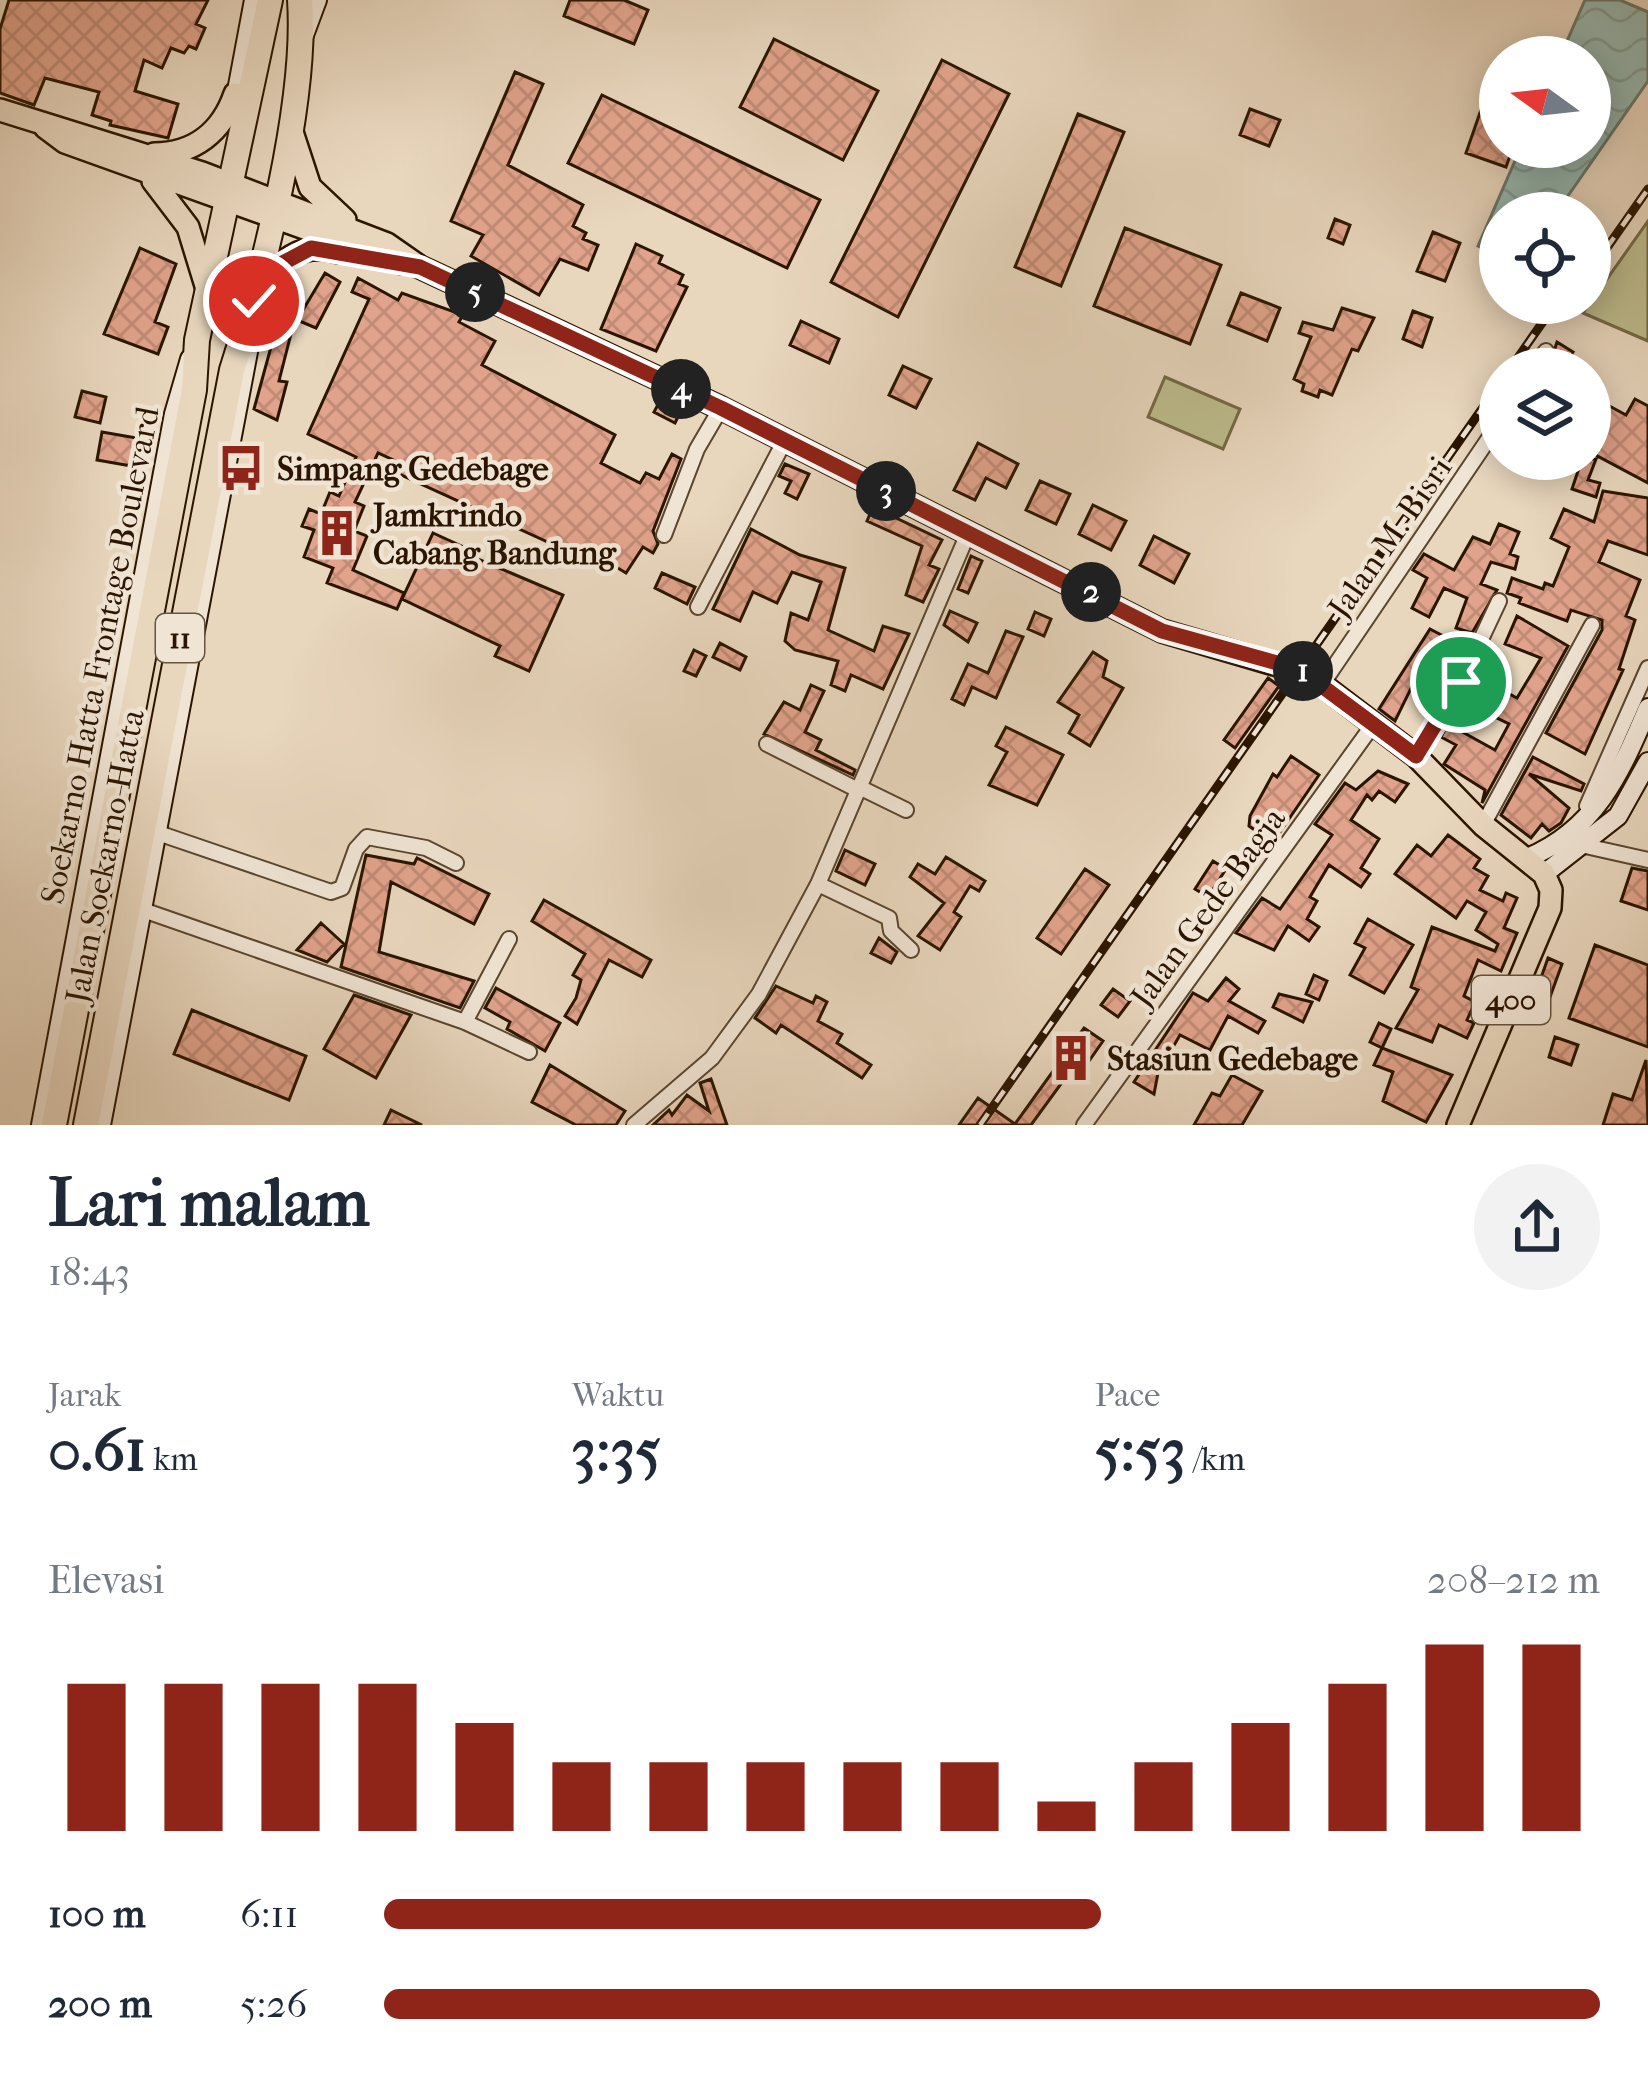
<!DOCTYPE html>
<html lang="id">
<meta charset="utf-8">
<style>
body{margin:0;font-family:"IM FELL French Canon",serif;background:#f2f2f3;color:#1f2937;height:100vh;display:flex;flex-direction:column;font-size:45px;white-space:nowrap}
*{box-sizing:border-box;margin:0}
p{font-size:39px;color:#747a83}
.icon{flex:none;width:66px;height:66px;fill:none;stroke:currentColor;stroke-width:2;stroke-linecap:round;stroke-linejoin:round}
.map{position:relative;height:1125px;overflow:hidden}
.sheet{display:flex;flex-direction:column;background:#fff;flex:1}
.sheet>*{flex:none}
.needle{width:78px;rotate:285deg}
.tools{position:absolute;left:1479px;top:36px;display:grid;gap:24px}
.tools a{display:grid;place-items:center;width:132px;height:132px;border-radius:50%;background:#fff;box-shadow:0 6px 30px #0003;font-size:60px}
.pin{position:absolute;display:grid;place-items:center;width:102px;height:102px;color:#fff;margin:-51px;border:6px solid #fff;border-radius:50%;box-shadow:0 3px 12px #0007}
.km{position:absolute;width:60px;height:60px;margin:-30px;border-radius:50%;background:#222;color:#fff;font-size:33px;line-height:60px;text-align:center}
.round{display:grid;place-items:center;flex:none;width:126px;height:126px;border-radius:63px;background:#f2f2f3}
.summary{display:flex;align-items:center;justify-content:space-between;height:204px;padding:0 48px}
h1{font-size:66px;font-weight:800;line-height:90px}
.metrics{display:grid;grid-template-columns:repeat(3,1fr);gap:18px;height:204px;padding:12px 48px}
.metrics div{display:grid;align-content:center}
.metrics b{font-size:60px;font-weight:800}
.metrics small{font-size:33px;font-weight:400}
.metrics p{font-size:33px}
.chart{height:336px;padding:24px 48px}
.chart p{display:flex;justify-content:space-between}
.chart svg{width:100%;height:216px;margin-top:12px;stroke:#8f2418;stroke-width:6}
ul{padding:0 48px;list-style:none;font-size:39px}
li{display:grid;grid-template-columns:192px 144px 1fr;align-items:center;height:90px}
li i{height:30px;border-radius:15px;background:#8f2418}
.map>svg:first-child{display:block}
.grass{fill:#bdbc8d;stroke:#746846;stroke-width:3}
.water{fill:url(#water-waves);stroke:#6c776b;stroke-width:3}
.building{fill:url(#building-cross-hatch);stroke:#2b1500;stroke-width:3}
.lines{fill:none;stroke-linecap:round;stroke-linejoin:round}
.minor-casing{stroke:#5a452f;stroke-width:18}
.secondary-casing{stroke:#2b1500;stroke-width:22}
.primary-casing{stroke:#2b1500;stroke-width:26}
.trunk-casing{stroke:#2b1500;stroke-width:28}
.minor{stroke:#f0e4d4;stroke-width:14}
.secondary{stroke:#f0e4d4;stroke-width:18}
.primary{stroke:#e8d6bd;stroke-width:21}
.trunk{stroke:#e8d6bd;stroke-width:24}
.rail-casing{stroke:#2b1500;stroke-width:9}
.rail{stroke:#f0e4d4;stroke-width:4.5;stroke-dasharray:14;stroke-linecap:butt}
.route-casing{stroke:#fff;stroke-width:24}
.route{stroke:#8f2418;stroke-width:15}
.labels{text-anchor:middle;stroke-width:9;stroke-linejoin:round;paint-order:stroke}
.shield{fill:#f0e4d4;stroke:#665340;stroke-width:3}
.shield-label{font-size:30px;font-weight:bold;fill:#2b1500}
.poi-label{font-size:33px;font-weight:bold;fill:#2b1500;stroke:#f0e4d4;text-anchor:start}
.street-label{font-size:33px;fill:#2b1500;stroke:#f0e4d4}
</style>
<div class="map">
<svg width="1648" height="1125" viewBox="0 0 1648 1125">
<defs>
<pattern id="water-waves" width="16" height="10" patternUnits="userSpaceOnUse" patternTransform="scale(3)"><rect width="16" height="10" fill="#97b9b2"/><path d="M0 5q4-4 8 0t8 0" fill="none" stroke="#829e97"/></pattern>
<pattern id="building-cross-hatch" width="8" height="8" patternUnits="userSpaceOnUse" patternTransform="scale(3)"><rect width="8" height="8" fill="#e1a38b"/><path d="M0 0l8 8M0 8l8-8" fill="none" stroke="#c18b76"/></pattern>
</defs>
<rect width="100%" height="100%" fill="#e8d6bd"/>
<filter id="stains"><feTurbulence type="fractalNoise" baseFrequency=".00167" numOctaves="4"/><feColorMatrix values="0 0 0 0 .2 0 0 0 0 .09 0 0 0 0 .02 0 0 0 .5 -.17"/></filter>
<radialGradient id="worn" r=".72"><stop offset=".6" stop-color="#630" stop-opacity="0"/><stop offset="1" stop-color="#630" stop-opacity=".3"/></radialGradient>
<path class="grass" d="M1648 221V341L1583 313Z
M1165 377 1240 409 1223 449 1148 417Z"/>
<path class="water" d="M1585 0H1620L1648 12V81L1556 213H1500V256L1478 246 1521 147H1590V57H1560Z"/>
<path class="building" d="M9 0H208L196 24 205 28 196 49 189 46 184 53 171 48 162 68 144 60 135 91 178 104 168 138 110 125 111 121 92 115 99 92 45 78 34 105 0 93V29Z
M570 0H624L648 10 634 44 564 16Z
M774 39 878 91 843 160 740 107Z
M942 60 1009 94 898 317 831 282Z
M515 72 543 84 508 165 583 205 573 226 586 233 583 239 598 245 588 270 560 259 539 295 471 256 483 235 451 221Z
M602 95 820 200 787 268 568 163Z
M1483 104 1500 110V147H1513L1506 167 1466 153Z
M1250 109 1280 120 1269 146 1240 135Z
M1078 114 1124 132 1061 286 1015 267Z
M1335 219 1350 225 1343 244 1328 238Z
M1125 228 1221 265 1190 344 1094 306Z
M1433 232 1460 243 1445 281 1417 271Z
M636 244 662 256 659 263 683 275 679 284 687 287 656 351 601 329Z
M140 248 176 264 155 322 168 327 158 354 104 334Z
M325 273 340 282 316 328 297 320Z
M358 278 398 300 402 293 463 315 459 322 495 341 482 365 615 435 601 463 640 483 646 473 659 479 672 454 681 459 653 531 658 544 653 553 643 547 626 573 613 565 611 571 397 473 402 464 378 453 355 502 364 506 354 531 367 536 353 570 404 593 397 609 327 583 333 568 304 557 314 530 302 526 309 509 321 514 330 492 339 496 356 457 308 434 369 299 352 292Z
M1241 293 1280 308 1267 341 1228 325Z
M1342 308 1374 318 1358 351 1352 349 1332 395 1320 390 1318 397 1302 391 1304 384 1294 379 1311 337 1299 333 1303 322 1333 330Z
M1413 311 1432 318 1422 347 1403 339Z
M280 314 295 318 279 381 287 382 277 420 254 409Z
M801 321 839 339 829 363 790 345Z
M1557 342 1573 352 1562 369H1548Z
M903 366 931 379 916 408 889 395Z
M82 391 106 397 100 423 75 417Z
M662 397 683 407 675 423 654 412Z
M1635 399 1648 406V483L1590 452V424L1602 402 1626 415Z
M102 432 142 439 137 467 97 460Z
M978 443 1018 464 1006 488 986 478 975 500 954 490Z
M1582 459H1596L1588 480 1600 483 1596 497 1572 489Z
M785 464 809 474 797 499 785 493 791 481 779 476Z
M1040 481 1070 494 1056 524 1026 510Z
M1603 491 1648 498V555L1608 541 1599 562 1640 580 1626 616 1635 620 1619 669 1623 670 1585 754 1546 733 1602 630V620L1571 610 1567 621 1519 603 1521 598 1507 593 1512 578 1543 589 1545 583 1553 586 1569 547 1551 538 1564 509 1594 522Z
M1093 505 1126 521 1111 550 1079 534Z
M873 507 942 540 929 565 939 569 923 602 906 595 922 546 867 521Z
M1499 524 1519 532 1510 554 1518 557 1515 569 1491 562 1481 584 1497 590 1472 633 1456 628 1467 598 1444 588 1429 617 1412 608 1427 578 1413 570 1424 554 1454 570 1473 537 1490 544Z
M751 529 800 555 845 568 828 630 874 651 883 626 909 634 883 689 851 675 845 691 831 685 838 661 795 650 785 641 791 613 808 620 821 582 792 572 777 603 753 592 740 621 713 609Z
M433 533 468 549 466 554 563 595 529 671 495 656 500 646 402 599Z
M1154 536 1189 554 1174 583 1140 565Z
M971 556 982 561 968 593 958 589Z
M662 573 695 587 687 604 655 588Z
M950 611 977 623 968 642 944 625Z
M1035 612 1051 619 1044 636 1028 629Z
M1517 616 1568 646 1482 803 1485 790 1444 764 1456 745 1441 737 1448 724 1495 750 1509 724 1489 714 1502 690 1517 698 1541 658 1505 644Z
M1430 629 1447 638 1419 672 1395 721 1379 709Z
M1006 631 1023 637 996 698 972 687 964 705 952 699 968 664 988 673Z
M720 643 746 657 740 670 713 657Z
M694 650 706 656 696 676 684 671Z
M1093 652 1107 661 1103 677 1123 688 1090 746 1069 733 1079 715 1058 702Z
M1268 678 1279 686 1235 748 1224 740Z
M811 685 824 691 805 732 821 740 816 750 855 770 853 775 764 734 784 702 800 710Z
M1006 727 1063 755 1037 805 989 785 1007 752 996 746Z
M1291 756 1319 775 1278 835 1264 825 1259 833 1249 826 1250 816 1273 774 1277 777Z
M1533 757 1584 784 1581 791 1529 774 1569 808 1561 823 1549 831 1542 824 1531 838 1501 815Z
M1378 771 1408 784 1395 802 1379 791 1372 800 1367 795 1351 820 1379 839 1361 868 1370 874 1361 887 1329 865 1310 897 1317 901 1307 919 1319 927 1309 941 1288 926 1274 950 1236 933 1262 898 1280 909 1332 835 1315 824 1345 783 1356 790Z
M1448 835 1480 859 1474 868 1488 876 1480 890 1503 901 1506 893 1517 898 1504 928 1517 933 1501 971 1478 960 1464 996 1475 1002 1467 1020 1474 1023 1467 1038 1439 1025 1432 1042 1396 1028 1418 990 1411 987 1432 927 1495 951 1498 944 1476 930 1486 912 1467 901 1456 918 1395 874 1417 845 1431 856Z
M845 850 875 864 865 885 836 871Z
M366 855 414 864 417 858 489 894 474 924 391 882 379 952 474 981 460 1008 341 967Z
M946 857 985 881 979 891 970 886 954 912 961 917 940 950 918 936 944 903 910 877 918 864 935 874Z
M1213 861 1226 869 1208 897 1195 889Z
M1632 868 1648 871V910L1621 901Z
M1085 869 1109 885 1061 954 1037 938Z
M544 900 651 960 642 977 609 960 577 1024 565 1016 576 998 581 980 573 975 585 954 532 921Z
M1368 919 1413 945 1384 993 1350 975 1365 948 1355 943Z
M321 923 344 944 327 962 297 950Z
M879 938 897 952 891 963 871 953Z
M1595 945 1648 965V1047L1569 1018Z
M1548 958 1562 964 1550 997 1536 992Z
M1314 975 1327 981 1319 1000 1306 994Z
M1226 978 1239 989 1229 1001 1265 1021 1258 1033 1228 1016 1210 1050 1180 1035 1158 1073 1154 1094 1134 1082 1193 993 1208 1001Z
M776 986 813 1003 816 996 827 1002 818 1021 842 1034 837 1043 871 1065 862 1078 781 1025 776 1033 755 1018Z
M496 988 560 1023 545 1051 507 1029 510 1022 485 1008Z
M1113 989 1130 1001 1118 1017 1101 1005Z
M1279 994 1312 1002 1303 1022 1273 1007Z
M354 995 411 1015 376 1078 324 1049Z
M192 1010 306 1056 289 1100 174 1054Z
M1379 1023 1391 1029 1382 1048 1452 1075 1426 1122 1383 1101 1393 1072 1374 1065 1382 1048 1370 1042Z
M1084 1028 1103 1041 1089 1061 1082 1055 1031 1125H959L978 1098 1015 1124Z
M1555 1037 1578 1045 1571 1065 1549 1057Z
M1646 1060 1648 1125H1603L1613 1094 1632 1100Z
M550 1065 625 1111 616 1125H576L532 1102Z
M1232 1075 1262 1091 1242 1125H1194L1212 1093 1220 1096Z
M711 1079 727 1125H653L669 1110 672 1115 687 1095 709 1111 700 1083Z
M391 1110 422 1125H384Z"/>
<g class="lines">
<defs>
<path id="minor" d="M1534 369 1546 351
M664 535 697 449 721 408
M698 607 785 440
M1428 678 1455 693
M1323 683 1500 422
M767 744 858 790
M1416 756 1461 682 1499 601
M859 787 906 810
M1587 806 1648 668
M1483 825 1592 625
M158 833 331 892 342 888 356 849 367 837 426 848 456 863
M1581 845 1648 860
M818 884 889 918 891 931 911 950
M143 910 465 1022 529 1052
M465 1022 509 939
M634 1125 712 1058 759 994 818 884 969 531
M1084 1125 1375 722"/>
<path id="secondary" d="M304 35 317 0
M234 107 254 0
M1525 859C1595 831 1620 774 1648 708
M1544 874 1618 816 1648 762
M41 1125 174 414 190 359
M101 1125 251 336"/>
<path id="primary" d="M0 110 202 173 387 244 420 267 721 408 1162 631 1308 674 1416 756 1483 825 1544 874 1551 890 1550 908 1458 1125
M45 127 65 142 402 263
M292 132 310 187 345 220
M154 154C194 154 222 132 235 94
M153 181 188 227 207 289
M259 294C278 262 299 240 339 252"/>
<path id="trunk" d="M54 1125 194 390 197 340 270 0
M86 1125 232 370C264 271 307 102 300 0"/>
</defs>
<use href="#minor" class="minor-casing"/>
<use href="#secondary" class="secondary-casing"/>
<use href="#primary" class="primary-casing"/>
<use href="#trunk" class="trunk-casing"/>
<use href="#minor" class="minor"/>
<use href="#secondary" class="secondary"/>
<use href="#primary" class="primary"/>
<use href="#trunk" class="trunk"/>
<defs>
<path id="rail" d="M1590 272 1648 189
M1510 369 1556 303
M980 1125 1500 383"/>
</defs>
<use href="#rail" class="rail-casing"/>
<use href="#rail" class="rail"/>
</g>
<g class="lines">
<defs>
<path id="route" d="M254 301 277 266 311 248 420 267 721 408 1162 631 1299 669 1416 756 1461 682"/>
</defs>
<use href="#route" class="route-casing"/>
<use href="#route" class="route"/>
</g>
<defs>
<symbol id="bus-bare" viewBox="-9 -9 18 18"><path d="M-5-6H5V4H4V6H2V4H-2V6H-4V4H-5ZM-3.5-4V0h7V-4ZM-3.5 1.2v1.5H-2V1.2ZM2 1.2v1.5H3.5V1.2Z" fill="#8f2418" stroke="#f0e4d4" stroke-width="2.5" paint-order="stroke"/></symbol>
<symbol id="building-bare" viewBox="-9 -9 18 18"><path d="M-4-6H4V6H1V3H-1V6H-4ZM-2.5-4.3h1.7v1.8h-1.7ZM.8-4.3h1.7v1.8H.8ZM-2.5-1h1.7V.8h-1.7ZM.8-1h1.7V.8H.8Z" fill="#8f2418" stroke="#f0e4d4" stroke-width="2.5" paint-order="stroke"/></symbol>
</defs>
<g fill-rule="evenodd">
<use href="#bus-bare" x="208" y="435" width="66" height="66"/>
<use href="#building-bare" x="304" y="500" width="66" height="66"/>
<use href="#building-bare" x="1038" y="1025" width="66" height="66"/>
</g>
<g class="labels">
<g class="shield">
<rect x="156" y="614" width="48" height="48" rx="9"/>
<rect x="1472" y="976" width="78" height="48" rx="9"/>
</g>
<g class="shield-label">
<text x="180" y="648">11</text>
<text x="1511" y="1010">400</text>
</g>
<g class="poi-label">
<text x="277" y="480">Simpang Gedebage</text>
<text x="373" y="526">Jamkrindo<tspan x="373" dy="38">Cabang Bandung</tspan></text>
<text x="1107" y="1070">Stasiun Gedebage</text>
</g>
<g class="street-label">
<text transform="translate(1389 537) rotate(-55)" y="12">Jalan M. Bisri</text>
<text transform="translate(99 655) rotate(-79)" y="12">Soekarno Hatta Frontage Boulevard</text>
<text transform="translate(104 856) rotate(-79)" y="12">Jalan Soekarno-Hatta</text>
<text transform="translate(1207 907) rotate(-54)" y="12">Jalan Gede Bagja</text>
</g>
</g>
<rect width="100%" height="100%" filter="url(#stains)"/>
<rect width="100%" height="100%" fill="url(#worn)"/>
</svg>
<div class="tools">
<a><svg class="needle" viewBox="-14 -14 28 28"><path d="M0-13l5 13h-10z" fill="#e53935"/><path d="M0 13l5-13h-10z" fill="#747a83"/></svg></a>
<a><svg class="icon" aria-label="locate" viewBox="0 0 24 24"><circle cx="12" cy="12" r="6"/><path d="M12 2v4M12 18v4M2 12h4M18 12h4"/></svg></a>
<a><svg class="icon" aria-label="layers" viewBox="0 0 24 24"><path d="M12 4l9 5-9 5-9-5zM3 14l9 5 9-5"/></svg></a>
</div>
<div class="pin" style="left:1461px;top:682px;background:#1e9e55"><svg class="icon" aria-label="arrive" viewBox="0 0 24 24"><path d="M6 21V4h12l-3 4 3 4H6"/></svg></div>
<div class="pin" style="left:254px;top:301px;background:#d93025"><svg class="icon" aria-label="check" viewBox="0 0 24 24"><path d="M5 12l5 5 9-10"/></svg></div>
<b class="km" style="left:1303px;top:671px">1</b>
<b class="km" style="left:1091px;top:592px">2</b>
<b class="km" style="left:886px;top:491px">3</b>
<b class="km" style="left:681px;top:389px">4</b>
<b class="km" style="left:475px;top:292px">5</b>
</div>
<section class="sheet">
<div class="summary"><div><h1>Lari malam</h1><p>18:43</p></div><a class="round"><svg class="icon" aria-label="share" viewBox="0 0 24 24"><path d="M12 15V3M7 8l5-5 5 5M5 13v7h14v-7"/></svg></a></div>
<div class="metrics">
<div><p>Jarak</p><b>0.61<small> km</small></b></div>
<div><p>Waktu</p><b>3:35</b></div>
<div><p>Pace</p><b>5:53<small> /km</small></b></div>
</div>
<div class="chart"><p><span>Elevasi</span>208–212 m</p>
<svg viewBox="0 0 160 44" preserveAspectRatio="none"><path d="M5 44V14M15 44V14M25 44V14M35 44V14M45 44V22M55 44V30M65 44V30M75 44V30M85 44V30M95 44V30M105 44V38M115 44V30M125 44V22M135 44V14M145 44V6M155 44V6"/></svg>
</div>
<ul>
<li><b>100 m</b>6:11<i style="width:59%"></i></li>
<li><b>200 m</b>5:26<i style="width:100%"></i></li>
</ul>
</section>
